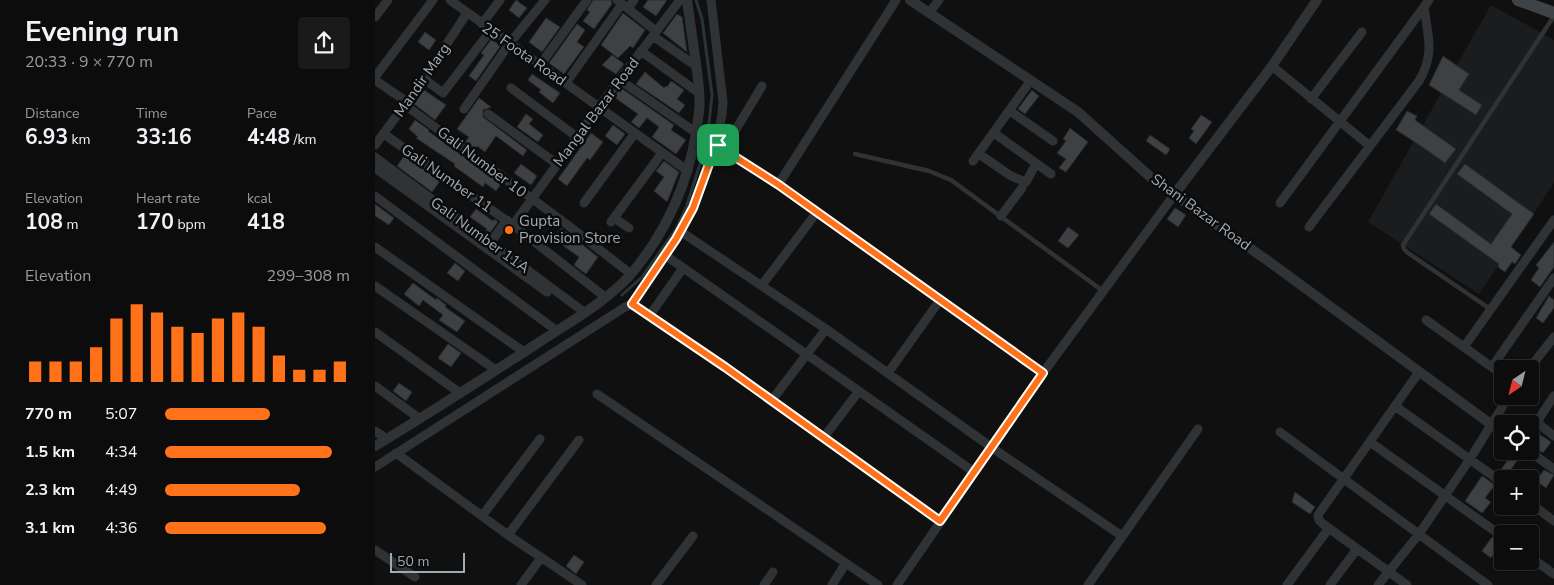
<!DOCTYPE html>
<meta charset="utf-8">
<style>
body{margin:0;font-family:"Nunito Sans",sans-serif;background:#1a1a1b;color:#f1f3f6;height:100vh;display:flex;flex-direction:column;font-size:19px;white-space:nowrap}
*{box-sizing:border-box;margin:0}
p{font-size:16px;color:#9a9b9d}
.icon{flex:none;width:28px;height:28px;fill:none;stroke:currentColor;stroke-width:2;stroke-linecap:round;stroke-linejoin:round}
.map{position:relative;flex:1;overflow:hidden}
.details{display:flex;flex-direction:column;background:#0c0c0d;width:375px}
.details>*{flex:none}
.needle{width:32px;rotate:215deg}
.fabs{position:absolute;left:1119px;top:360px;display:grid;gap:10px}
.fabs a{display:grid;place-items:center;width:45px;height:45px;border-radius:5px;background:#0c0c0d;box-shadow:0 2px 8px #0003,0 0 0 1px #2c2c2e;font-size:25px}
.scale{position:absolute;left:15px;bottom:12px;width:75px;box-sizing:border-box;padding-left:5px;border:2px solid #9fabb3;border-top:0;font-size:14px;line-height:18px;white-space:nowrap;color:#9fabb3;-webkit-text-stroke:4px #0b0b0c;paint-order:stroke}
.pin{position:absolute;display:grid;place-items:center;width:42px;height:42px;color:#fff;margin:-21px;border-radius:10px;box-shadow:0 2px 8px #0006}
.round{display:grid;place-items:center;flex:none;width:52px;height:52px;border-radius:5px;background:#1a1a1b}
.head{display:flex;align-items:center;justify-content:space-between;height:85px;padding:0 25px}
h1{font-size:28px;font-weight:700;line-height:38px}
.stats{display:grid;grid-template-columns:repeat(3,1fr);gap:8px;height:85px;padding:5px 25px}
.stats div{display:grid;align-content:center}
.stats b{font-size:21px;font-weight:700}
.stats small{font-size:14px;font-weight:400}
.stats p{font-size:14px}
.chart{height:140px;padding:10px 25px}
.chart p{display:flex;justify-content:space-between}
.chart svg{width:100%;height:90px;margin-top:5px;stroke:#ff721a;stroke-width:6}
ul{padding:0 25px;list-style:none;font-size:16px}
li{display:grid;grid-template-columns:80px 60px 1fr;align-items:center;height:38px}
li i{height:12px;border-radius:6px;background:#ff721a}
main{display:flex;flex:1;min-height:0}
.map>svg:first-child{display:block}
.built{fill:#1b1c1e}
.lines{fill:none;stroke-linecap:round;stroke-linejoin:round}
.stream{stroke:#273538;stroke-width:3}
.building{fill:#3e4144;stroke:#292a2d}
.service{stroke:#303336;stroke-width:4.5}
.minor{stroke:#303336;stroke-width:9}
.tertiary{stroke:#303336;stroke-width:10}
.secondary{stroke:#3e4347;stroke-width:12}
.route-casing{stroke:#fff;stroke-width:10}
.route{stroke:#ff721a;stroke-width:6}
.poi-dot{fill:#ff721a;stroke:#0b0b0c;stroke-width:2}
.labels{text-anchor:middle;stroke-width:5;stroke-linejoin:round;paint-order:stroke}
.street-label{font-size:15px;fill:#9fabb3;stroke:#0b0b0c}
.poi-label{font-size:15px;fill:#9fabb3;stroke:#0b0b0c;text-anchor:start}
</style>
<main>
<section class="details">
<div class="head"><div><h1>Evening run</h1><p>20:33 · 9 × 770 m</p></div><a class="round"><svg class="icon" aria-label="share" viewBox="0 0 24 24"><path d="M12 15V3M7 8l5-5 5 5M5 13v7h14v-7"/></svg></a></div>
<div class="stats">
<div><p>Distance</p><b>6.93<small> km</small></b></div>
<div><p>Time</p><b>33:16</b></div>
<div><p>Pace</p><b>4:48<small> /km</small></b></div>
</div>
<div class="stats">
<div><p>Elevation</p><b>108<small> m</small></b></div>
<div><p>Heart rate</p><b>170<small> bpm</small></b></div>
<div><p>kcal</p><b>418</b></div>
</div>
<div class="chart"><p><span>Elevation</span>299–308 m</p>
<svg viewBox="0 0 160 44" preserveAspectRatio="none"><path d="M5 44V34M15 44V34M25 44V34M35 44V27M45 44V13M55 44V6M65 44V10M75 44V17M85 44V20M95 44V13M105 44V10M115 44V17M125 44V31M135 44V38M145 44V38M155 44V34"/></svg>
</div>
<ul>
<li><b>770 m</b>5:07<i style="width:57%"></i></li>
<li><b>1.5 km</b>4:34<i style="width:90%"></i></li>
<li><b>2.3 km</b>4:49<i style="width:73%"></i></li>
<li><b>3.1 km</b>4:36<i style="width:87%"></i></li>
</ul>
</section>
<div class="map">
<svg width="1179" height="585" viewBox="0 0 1179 585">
<rect width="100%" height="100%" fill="#101011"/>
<path class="built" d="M1116 5 1179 40V183L1104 294 993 222Z"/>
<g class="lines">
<path class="stream" d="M247 295 267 277 301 229 311 208 332 142 337 95 327 19 321 0"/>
</g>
<path class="building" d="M141 0 152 8 144 18 134 10Z
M218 0H236L237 4 219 29 208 21 215 12 212 10Z
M273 0H292L281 16 268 7Z
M248 13 270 30 258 48 255 46 243 58 226 45Z
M302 14 307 17 312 52 288 33Z
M171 18 185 27 167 52 154 42Z
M202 24 210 30 202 42 209 47 189 74 174 63Z
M50 32 61 40 54 50 43 42Z
M116 40 126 45 101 81 94 76 109 55 106 53Z
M237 55 249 64 241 74 227 65Z
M1068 56 1094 74 1084 90 1107 105 1101 115 1054 85Z
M270 72 289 88 291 86 292 87 296 81 309 90 302 99 310 105 304 113 261 84Z
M157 74 185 93 178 103 164 92 166 90 153 80Z
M246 88 299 125 296 130 311 140 301 154 277 137 284 127 272 118 264 128 256 122 263 114 239 97Z
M49 90 71 105 60 120 39 104Z
M657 90 664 96 650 114 643 109Z
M104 98 116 107 108 110V117L152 150 148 156 121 136 110 152 102 146 100 149 90 142 94 137 82 129Z
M1032 111 1042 116 1040 120 1081 149 1070 163 1043 144 1021 130Z
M151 114 158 119 154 124 168 135 163 142 142 127Z
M826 115 837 122 821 144 814 138 819 131 816 129Z
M40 120 54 130 53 131 126 184 121 191 110 183 108 187 79 166 80 164 41 138 43 137 34 129Z
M238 125 250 134 242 145 230 136Z
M695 128 713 142 691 172 684 168 691 159 682 153 691 141 688 139Z
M216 133 228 142 215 160 212 158 192 186 183 179Z
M775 135 795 149 791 155 771 141Z
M29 156 65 181 57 192 22 166Z
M289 161 304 172 292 202 279 191 289 177 281 171Z
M146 164 162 176 156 185 139 173Z
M1090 164 1159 214 1136 247 1146 255 1140 264 1137 262 1130 272 1123 267 1124 264 1054 214 1061 204 1116 244 1137 214 1082 174Z
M0 204 19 218 14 225 0 216Z
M800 208 811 215 803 227 792 219Z
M101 209 118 221 119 219 123 222 114 234 111 231 112 229 95 217Z
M693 227 704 235 693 248 683 241Z
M186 228 223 257 211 274 199 265 204 257 179 239Z
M1179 242V267L1165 287 1156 280 1164 268 1161 265Z
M80 263 90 271 83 281 72 273Z
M38 283 61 300 62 298 71 305 70 307 90 321 82 332 64 320 68 315 48 300 44 306 29 294Z
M1174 296 1179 300V308L1168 323 1161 318Z
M73 344 86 353 76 367 63 358Z
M24 383 37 392 31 401 18 391Z
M1158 430 1176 442 1168 453 1155 444V434Z
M1138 453 1144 458 1132 475 1125 471Z
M1169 470 1179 475 1171 488 1161 481Z
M1107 476 1120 485 1110 498 1116 502 1107 513 1090 501Z
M920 492 940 507 935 514 917 502Z
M1117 537 1127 543 1116 558 1107 551Z
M199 555 209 562 201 574 191 566Z"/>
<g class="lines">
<path class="service" d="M480 154 554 171 576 180 728 291
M1115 309 1033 253 1029 249 1028 245 1179 16"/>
<path class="minor" d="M75 0 313 171
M242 0 281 31
M336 0 348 102 347 115 341 142 343 145 403 185 668 373
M253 8 259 0
M554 13 564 0
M0 17 13 0
M107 24 125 0
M278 36 321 66
M266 51 324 93
M165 65 212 0
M897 66 995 146
M0 77 58 0
M49 79 68 93 116 30
M0 80 32 102
M245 80 320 132
M191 83 247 4
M136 88 202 137
M936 99 987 32
M30 105 190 223 256 274
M89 109 135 43 170 0
M635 111 678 141
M113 114 182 164
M619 133 676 174
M9 134 138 225 230 297
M0 145 49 79 92 13
M349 149 387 86
M604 154 636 176 651 182 661 164
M0 157 209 312
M598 161 656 80
M0 168 172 292
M403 185 521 0
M0 196 182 331
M209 203 260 133
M905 203 1054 0
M626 216 647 188
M239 218 254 228
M236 222 287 153
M138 225 224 107 305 0
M934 227 1044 81C1060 54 1053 37 1049 7
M305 231 451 329 616 447 747 536
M116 242 132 220
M0 247 149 352
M290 255 599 472
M387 285 442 212
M0 286 121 370
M257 304 301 239 318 207 341 142
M275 315 308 268
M1051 320 1128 375
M0 332 85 393
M1089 347 1179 220
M1117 367 1179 278
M1154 369 1179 337
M513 373 565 300
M0 386 45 419
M222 394 503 585
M1179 396 1163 420 1165 425 1179 436
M397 400 451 329
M1020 406 1128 483
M1117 425 1128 432
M0 431 12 439
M905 432 1113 585
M449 437 484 391
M995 442 1128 537
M1154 451 1179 469
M21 453 133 535 207 585
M0 467 250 307 257 304 351 367 565 521
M1155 503 1179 521
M107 516 165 439
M133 535 204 440
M0 550 40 577
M1155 557 1179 574
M146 585 166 558
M281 585 318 536
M389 585 398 572
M457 585 471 563
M522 585 668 373 799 195
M713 585 823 429
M912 585 954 528
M955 585 982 549
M1003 585 1044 534 1095 459 1134 396
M1032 585 948 524 944 520 943 515 1044 372"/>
<path class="tertiary" d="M535 0 703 112 781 182 896 263 1117 425
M799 195 897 66 942 0
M0 446C55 413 109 378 163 343 195 322 238 298 261 268 297 223 318 169 324 112 326 96 323 79 321 64 318 42 315 21 312 0"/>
<path class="secondary" d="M1143 0 1179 13"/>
</g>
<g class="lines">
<defs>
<path id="route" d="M342 142 346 148 404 185 668 373 565 521 350 367 257 304 301 239 318 208Z"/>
</defs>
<use href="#route" class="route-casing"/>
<use href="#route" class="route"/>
</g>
<circle class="poi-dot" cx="134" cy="230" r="5"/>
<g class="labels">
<g class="street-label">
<text transform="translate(149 54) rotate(35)" y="5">25 Foota Road</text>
<text transform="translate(47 80) rotate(-55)" y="5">Mandir Marg</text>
<text transform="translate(221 112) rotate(-53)" y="5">Mangal Bazar Road</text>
<text transform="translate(107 162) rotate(37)" y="5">Gali Number 10</text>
<text transform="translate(72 178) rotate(35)" y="5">Gali Number 11</text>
<text transform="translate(826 212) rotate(36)" y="5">Shani Bazar Road</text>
<text transform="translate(105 235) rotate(36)" y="5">Gali Number 11A</text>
</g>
<g class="poi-label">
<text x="144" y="226">Gupta<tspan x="144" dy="17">Provision Store</tspan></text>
</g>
</g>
</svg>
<div class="fabs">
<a><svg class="needle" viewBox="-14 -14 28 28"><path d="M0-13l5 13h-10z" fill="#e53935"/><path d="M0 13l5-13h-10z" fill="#9a9b9d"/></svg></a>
<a><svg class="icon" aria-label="locate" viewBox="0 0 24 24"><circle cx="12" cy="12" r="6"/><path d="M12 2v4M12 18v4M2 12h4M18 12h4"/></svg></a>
<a>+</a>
<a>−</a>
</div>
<div class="scale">50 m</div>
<div class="pin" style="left:343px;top:145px;background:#1e9e55"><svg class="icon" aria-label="arrive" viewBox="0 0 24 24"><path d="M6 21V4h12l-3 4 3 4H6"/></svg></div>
</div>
</main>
